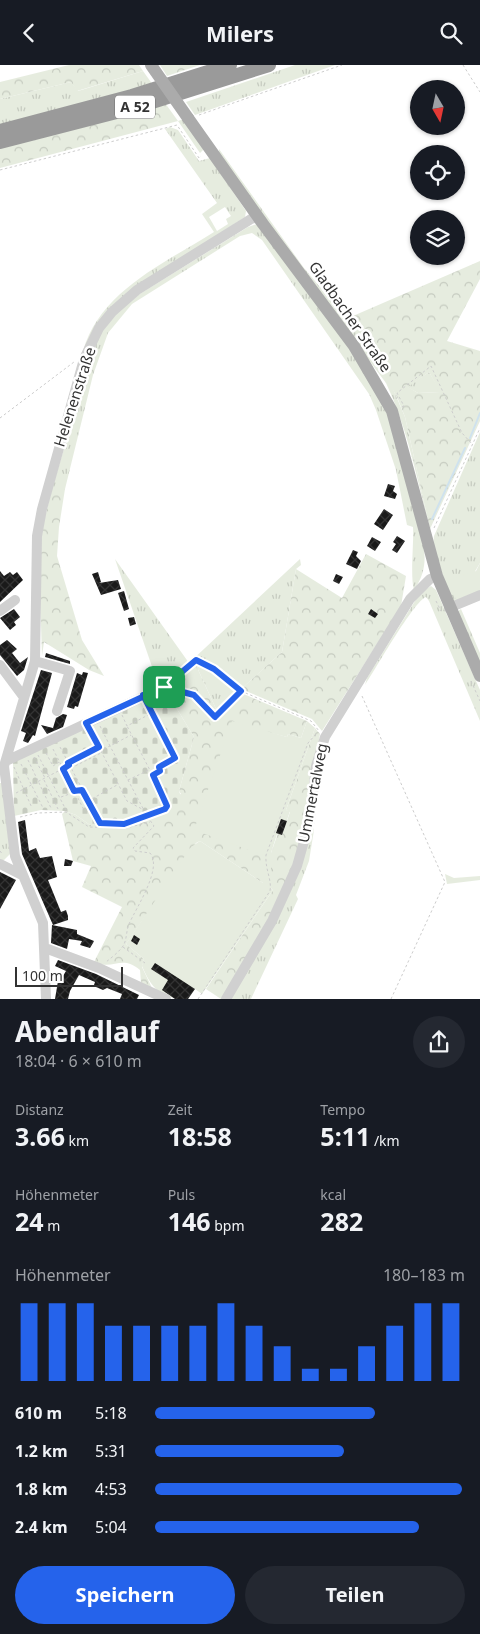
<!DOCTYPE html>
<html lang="de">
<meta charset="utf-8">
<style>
body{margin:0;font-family:"Noto Sans",sans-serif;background:#242831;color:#f1f3f6;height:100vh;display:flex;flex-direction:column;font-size:19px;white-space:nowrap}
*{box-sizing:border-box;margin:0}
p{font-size:16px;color:#9ea1a6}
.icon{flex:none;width:28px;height:28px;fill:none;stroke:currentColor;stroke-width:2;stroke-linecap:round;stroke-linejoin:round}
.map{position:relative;height:934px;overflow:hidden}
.sheet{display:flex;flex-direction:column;background:#171b24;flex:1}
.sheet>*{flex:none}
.needle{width:32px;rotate:171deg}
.controls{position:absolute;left:410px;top:15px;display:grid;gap:10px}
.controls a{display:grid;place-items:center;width:55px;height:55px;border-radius:50%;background:#171b24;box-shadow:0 1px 4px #0004;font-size:25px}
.scale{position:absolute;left:15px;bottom:12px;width:108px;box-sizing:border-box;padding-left:5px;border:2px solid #333;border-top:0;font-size:14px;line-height:18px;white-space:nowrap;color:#333;-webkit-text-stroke:4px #fff;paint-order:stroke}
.pin{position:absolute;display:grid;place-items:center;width:42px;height:42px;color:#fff;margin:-21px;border-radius:10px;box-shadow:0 2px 8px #0006}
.round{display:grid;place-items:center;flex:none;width:52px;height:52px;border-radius:26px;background:#242831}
.summary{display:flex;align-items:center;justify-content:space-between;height:85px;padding:0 15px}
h1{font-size:28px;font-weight:700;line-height:38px}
.figures{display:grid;grid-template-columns:repeat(3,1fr);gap:8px;height:85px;padding:5px 15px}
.figures div{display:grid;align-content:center}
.figures b{font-size:25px;font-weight:700}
.figures small{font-size:14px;font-weight:400}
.figures p{font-size:14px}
.chart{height:140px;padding:10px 15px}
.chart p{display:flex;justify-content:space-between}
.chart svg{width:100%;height:90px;margin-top:5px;stroke:#2563eb;stroke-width:6}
.primary-button{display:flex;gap:10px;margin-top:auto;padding:10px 15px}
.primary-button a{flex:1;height:58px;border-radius:30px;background:#2563eb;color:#fff;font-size:20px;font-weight:700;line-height:58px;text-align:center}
.primary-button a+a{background:#242831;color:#f1f3f6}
ul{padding:0 15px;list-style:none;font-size:16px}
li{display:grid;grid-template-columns:80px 60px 1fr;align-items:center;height:38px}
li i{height:12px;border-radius:6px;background:#2563eb}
header{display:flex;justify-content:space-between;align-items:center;height:65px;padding:0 15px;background:#171b24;font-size:22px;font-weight:700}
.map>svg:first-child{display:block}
.grass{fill:url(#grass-tufts);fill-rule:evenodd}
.forest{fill:url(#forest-crowns);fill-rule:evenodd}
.cemetery{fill:url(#cemetery-stones)}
.garden{fill:#e6ecdf}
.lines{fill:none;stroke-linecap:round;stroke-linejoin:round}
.stream{stroke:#cfe2ee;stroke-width:2}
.building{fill:url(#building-cross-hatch)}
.path{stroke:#cdcdcd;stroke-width:1;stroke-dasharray:2.5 2.5;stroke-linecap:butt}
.minor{stroke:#d0d0d0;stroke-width:10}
.major{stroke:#ababab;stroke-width:12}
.highway{stroke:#9a9a9a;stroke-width:14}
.major-bridge{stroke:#ababab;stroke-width:12}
.route-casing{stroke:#fff;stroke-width:10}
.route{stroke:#2563eb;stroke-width:6}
.labels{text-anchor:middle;stroke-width:5;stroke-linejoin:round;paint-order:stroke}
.shield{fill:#fff;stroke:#707070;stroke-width:1}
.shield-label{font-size:14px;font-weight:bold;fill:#333}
.street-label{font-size:15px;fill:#333;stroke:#fff}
</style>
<header><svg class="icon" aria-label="back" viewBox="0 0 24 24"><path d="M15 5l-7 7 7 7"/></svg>Milers<svg class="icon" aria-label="search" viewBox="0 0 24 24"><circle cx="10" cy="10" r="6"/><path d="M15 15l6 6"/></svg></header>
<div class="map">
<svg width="480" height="934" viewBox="0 0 480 934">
<defs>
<pattern id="grass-tufts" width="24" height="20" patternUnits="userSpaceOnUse" patternTransform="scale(1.25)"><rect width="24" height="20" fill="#e6ecdf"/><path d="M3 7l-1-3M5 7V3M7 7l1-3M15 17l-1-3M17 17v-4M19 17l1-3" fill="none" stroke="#c6cbc0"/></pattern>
<pattern id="forest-crowns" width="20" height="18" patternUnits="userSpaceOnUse" patternTransform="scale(1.25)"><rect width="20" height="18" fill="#e6ecdf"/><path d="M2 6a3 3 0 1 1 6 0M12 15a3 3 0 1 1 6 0" fill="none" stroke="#c6cbc0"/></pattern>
<pattern id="cemetery-stones" width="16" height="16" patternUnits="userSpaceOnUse" patternTransform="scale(1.25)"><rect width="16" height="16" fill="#e6ecdf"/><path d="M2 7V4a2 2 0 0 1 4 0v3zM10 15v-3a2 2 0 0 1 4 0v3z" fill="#c6cbc0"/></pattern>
<pattern id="building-cross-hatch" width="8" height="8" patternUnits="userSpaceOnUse" patternTransform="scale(1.25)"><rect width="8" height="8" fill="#1a1a1a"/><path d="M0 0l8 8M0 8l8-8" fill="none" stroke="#333"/></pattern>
</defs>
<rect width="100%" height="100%" fill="#fff"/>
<path class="grass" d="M295 0H335L195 50 186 37Z
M143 6 153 20 0 61V34L71 17 78 26Z
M184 54 205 83 200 88 178 56Z
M170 62 178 65 199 96 210 93 246 146 245 152 125 230 83 286C100 226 165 198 214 167L202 149 217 138 165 64ZM225 142 231 151 226 154 228 159 217 166 209 152Z
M219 84 304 203 374 286 375 293 391 319 405 352 430 464C417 415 408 364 386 318L275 170 219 89Z
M257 159C303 222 357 282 390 354 400 377 406 415 413 442 421 473 434 496 414 525 410 511 414 479 413 462L407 460 396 405 376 345 369 329 262 175 252 168 240 171 132 239 108 268 93 310 65 424H52L97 273 115 250 130 235 248 162Z
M429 307 441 327 418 328 407 322Z
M480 367V498L457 537 451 535 433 481 434 471Z
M115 494 189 598 300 494 301 500 296 504 282 587 217 646 195 598 168 623 159 622Z
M431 521 436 525 480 625V656L429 536 426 532C414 536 375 605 365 620L367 613 420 528Z
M461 544 480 588V601L457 547Z
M0 718H3L11 788 4 795H0Z
M312 761 314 765 309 796 296 830 298 834 251 934H230Z
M445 809 454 813 480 811V815L447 819Z"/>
<path class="forest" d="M69 0H139L143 6 77 26 71 17 0 34V17Z
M160 0H200L167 11Z
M165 38 178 56 0 103V82Z
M480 196V214L447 276 480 286V356L430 464 405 352 397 332 375 293 374 286 346 254ZM429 307 440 327 418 328 408 322Z
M52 424H65L59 462 57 491 82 575 104 611 89 605 44 577 42 591 39 498 42 464Z
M366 489 406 511 401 541 322 666 312 654 241 624 282 587 296 504 342 533Z
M195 598 217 646 239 627 307 656 301 673 288 669 287 672 267 667 263 818 200 776 196 778 126 879 144 894 142 902 152 923 141 918 140 905C121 889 114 906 94 897L122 842 82 822 91 801 73 796 62 749 65 746 76 750 90 760 181 729 179 726 194 672 165 624Z
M315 663 320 669 309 739 294 799 254 883 221 934 206 924 273 825 271 823V788L278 768 282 770 290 747 286 745Z"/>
<path class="cemetery" d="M165 624 194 672 179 726 182 734 172 746 126 761 90 760 76 750 65 746 41 745 14 751 13 696Z"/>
<path class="garden" d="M480 498V527L457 537 448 515 476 506Z
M232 656 287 672 288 669 301 673 307 656 315 663 286 745 290 746 282 770 277 769 271 788V823L273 825 202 929 195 924 188 934C162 934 152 925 142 901L144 894 126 879 191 782 200 776 263 818V790L194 765Z"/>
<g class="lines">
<path class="stream" d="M470 373 480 348
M432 454 465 383"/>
</g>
<path class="building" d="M388 419 395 421 393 426 397 429 395 434 384 431Z
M384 444 393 450 383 465 374 459Z
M397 471 405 476 397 488 392 485 396 479 393 477Z
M372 472 381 477 375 486 367 481Z
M353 485 358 487 356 491 361 496 357 504 346 499Z
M0 506 4 511 10 507 13 510 17 507 23 515 0 537Z
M98 507 101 517 99 518 118 515 121 524 101 530 92 509Z
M336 509 343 512 339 519 333 516Z
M124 526 129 544 124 546 118 528Z
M14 544 20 552 14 557 16 560 10 565 0 553Z
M371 544 378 549 375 553 368 549Z
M134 552 136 559 130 561 128 553Z
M7 575 17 584 12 588 20 598 28 592 24 605 17 611 0 590V580Z
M46 588 70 596V599L45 592Z
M41 605 52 608 35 671 33 670 28 678 23 676 26 668 21 666Z
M83 607 88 608 78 642 75 641 74 644 67 642 77 608 82 610Z
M63 649 67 650 63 662 47 669 41 660 53 663 56 653Z
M281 754 287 756 282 770 276 768Z
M25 755 29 786 36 783 40 793 52 791 57 812 48 815 61 847 66 845 68 851V855L53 860 22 789 18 757Z
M65 794 73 796 71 801H64Z
M0 807 16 815 0 844Z
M52 860 77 865V869L94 876 93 878 90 883 80 880 82 876 69 874 67 884 51 878Z
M134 870 140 874 137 880 131 876Z
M58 895 96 909 139 930 137 934H120L122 929 107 923 103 925 96 922 94 920 95 917 79 910 70 926 68 934H55L58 916H60L66 906 55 901Z
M155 898 195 924 188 934H175L162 925 168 915 151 904Z"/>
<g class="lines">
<path class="path" d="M463 0 480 27
M199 50 342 0
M0 105 177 60 199 93 201 91
M402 342 404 341 397 328 431 301 462 368 472 379
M0 353 74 297
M434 463 480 363
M436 536 441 546
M471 616 480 636
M170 617 196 595 214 604 240 625
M172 624 194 630 215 652 241 626 311 656 319 666
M362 631 445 817 391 934
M147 639 175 693 159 702 160 706 154 710
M122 650 127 661 152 648
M100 661 110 681 131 670
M91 666 100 685 110 681 147 751 165 744 167 738 127 661
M60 682 100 758 123 759 147 751 154 761 133 783 135 786 150 788C163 803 136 843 129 859 126 866 127 875 123 881 119 887 111 893 106 897
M53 684 84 745 90 742
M101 686 127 736 142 744
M46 688 53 701 59 697
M38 690 66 745
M34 692 45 713
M28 695 51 743
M69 697 99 682
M21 699 43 743
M14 702 32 743
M71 703 101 688
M44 715 58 744
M128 715 149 705
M16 728 68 701
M61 732 81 725
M88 736 117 720
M20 752 38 748 66 747 89 762 126 763 150 757
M0 786 3 790
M123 882 145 898
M198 934 270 826C272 814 265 805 266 790L308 678 316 669"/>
<path class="minor" d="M449 543 480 530
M0 546 15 535
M35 596 70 606 57 646
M0 600 23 631
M6 696 164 622
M0 799 22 810
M45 883 99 903 166 934
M46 934 43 858 15 791 4 701 35 596 37 471 42 444 84 294 99 263 112 247 137 225 251 154 258 152
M226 934 272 856 297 801 310 755 316 701 325 672 410 534 430 514 437 511"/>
<path class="major" d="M188 53 263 159 354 281 392 346 437 511 480 611"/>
<path class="highway" d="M0 66 132 31 230 0
M0 77 136 42 269 0"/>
<path class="major-bridge" d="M151 0 188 53"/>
</g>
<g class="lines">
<defs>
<path id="route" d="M164 622 86 658 99 682 68 698 69 700 63 704 74 726 82 725 100 758 124 759 165 744 167 741 153 710 160 706 159 702 175 693 143 630 164 622 194 630 215 652 241 626 214 604 196 595 164 622"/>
</defs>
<use href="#route" class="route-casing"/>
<use href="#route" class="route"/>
</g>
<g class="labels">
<rect class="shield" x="115" y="30.5" width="40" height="23" rx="4"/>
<g class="shield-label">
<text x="135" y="47">A 52</text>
</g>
<g class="street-label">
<text transform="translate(350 252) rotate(55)" y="5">Gladbacher Straße</text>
<text transform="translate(75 332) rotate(-72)" y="5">Helenenstraße</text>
<text transform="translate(313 728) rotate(-79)" y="5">Ummertalweg</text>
</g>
</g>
</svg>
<div class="controls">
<a><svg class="needle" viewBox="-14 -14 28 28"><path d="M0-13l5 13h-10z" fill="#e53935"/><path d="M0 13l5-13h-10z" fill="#9ea1a6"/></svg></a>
<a><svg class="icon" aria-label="locate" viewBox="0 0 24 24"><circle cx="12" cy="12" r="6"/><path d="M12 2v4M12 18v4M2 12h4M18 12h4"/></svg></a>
<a><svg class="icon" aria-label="layers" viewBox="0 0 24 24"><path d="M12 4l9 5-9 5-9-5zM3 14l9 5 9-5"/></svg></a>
</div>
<div class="scale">100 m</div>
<div class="pin" style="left:164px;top:622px;background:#1e9e55"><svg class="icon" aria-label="arrive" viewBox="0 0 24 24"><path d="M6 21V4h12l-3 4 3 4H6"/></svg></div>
</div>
<section class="sheet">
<div class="summary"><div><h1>Abendlauf</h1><p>18:04 · 6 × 610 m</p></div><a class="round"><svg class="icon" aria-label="share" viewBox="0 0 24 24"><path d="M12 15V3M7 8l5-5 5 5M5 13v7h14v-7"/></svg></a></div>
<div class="figures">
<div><p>Distanz</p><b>3.66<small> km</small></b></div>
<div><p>Zeit</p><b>18:58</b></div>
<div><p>Tempo</p><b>5:11<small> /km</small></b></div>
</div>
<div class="figures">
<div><p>Höhenmeter</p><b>24<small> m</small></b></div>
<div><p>Puls</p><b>146<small> bpm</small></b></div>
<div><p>kcal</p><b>282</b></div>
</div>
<div class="chart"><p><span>Höhenmeter</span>180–183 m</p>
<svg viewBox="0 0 160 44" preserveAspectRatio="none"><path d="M5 44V6M15 44V6M25 44V6M35 44V17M45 44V17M55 44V17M65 44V17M75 44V6M85 44V17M95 44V27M105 44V38M115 44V38M125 44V27M135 44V17M145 44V6M155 44V6"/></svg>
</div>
<ul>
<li><b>610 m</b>5:18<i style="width:71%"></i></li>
<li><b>1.2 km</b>5:31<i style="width:61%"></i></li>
<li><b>1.8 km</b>4:53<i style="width:99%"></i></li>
<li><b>2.4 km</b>5:04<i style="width:85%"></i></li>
</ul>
<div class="primary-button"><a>Speichern</a><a>Teilen</a></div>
</section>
